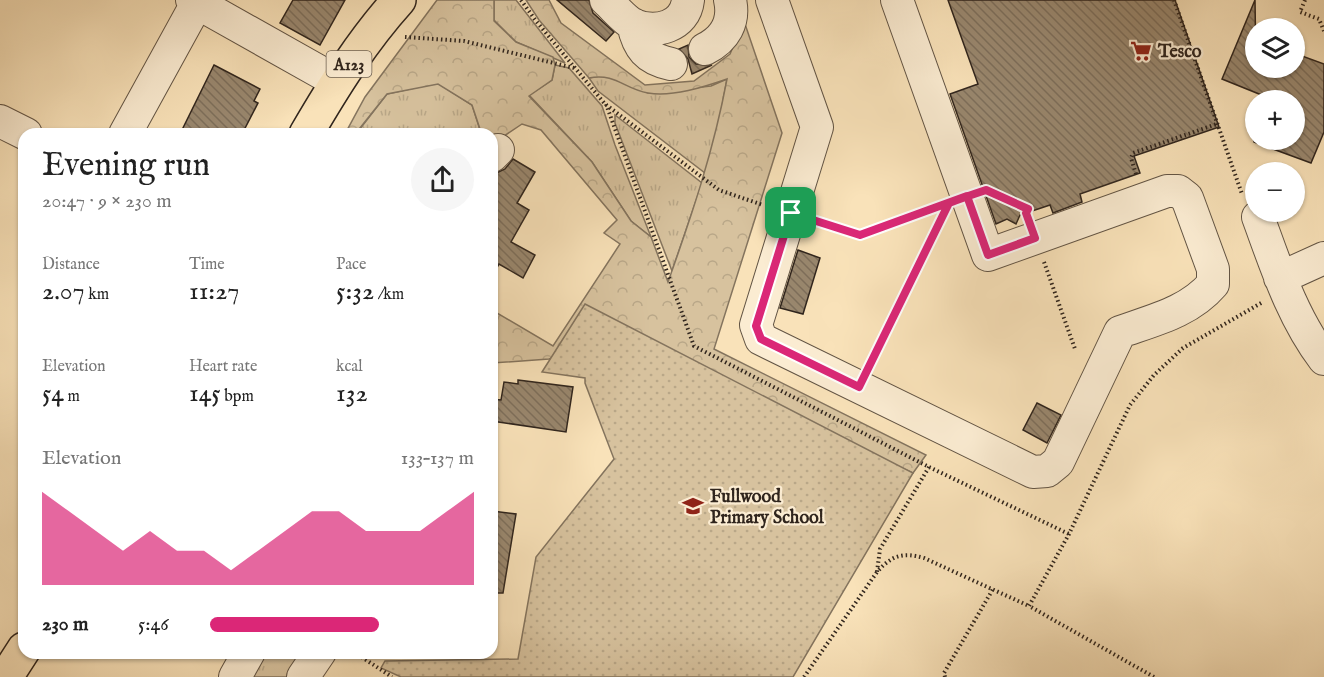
<!DOCTYPE html>
<meta charset="utf-8">
<style>
body{margin:0;font-family:"IM FELL English",serif;background:#f6f6f6;color:#222;height:100vh;display:flex;flex-direction:column;font-size:22px;white-space:nowrap}
*{box-sizing:border-box;margin:0}
p{font-size:20px;color:#767676}
.icon{flex:none;width:33px;height:33px;fill:none;stroke:currentColor;stroke-width:2;stroke-linecap:round;stroke-linejoin:round}
.map{position:relative;flex:1;overflow:hidden}
.panel{position:absolute;left:18px;top:128px;width:480px;height:531px;display:flex;flex-direction:column;background:#fff;border-radius:18px;box-shadow:0 2px 4px #0004}
.panel>*{flex:none}
.controls{position:absolute;left:1245px;top:18px;display:grid;gap:12px}
.controls a{display:grid;place-items:center;width:60px;height:60px;border-radius:50%;background:#fff;box-shadow:0 2px 4px #0004;font-size:30px}
.pin{position:absolute;display:grid;place-items:center;width:51px;height:51px;color:#fff;margin:-26px;border-radius:12px;box-shadow:0 3px 9px #0006}
.round{display:grid;place-items:center;flex:none;width:63px;height:63px;border-radius:32px;background:#f6f6f6}
.overview{display:flex;align-items:center;justify-content:space-between;height:102px;padding:0 24px}
h1{font-size:33px;font-weight:600;line-height:45px}
.metrics{display:grid;grid-template-columns:repeat(3,1fr);gap:9px;height:102px;padding:6px 24px}
.metrics div{display:grid;align-content:center}
.metrics b{font-size:26px;font-weight:600}
.metrics small{font-size:16px;font-weight:400}
.metrics p{font-size:16px}
.chart{height:168px;padding:12px 24px}
.chart p{display:flex;justify-content:space-between}
.chart svg{width:100%;height:108px;margin-top:6px;fill:#db2777;opacity:.7}
ul{padding:0 24px;list-style:none;font-size:20px}
li{display:grid;grid-template-columns:96px 72px 1fr;align-items:center;height:45px}
li i{height:15px;border-radius:8px;background:#db2777}
.map>svg:first-child{display:block}
.grass{fill:url(#grass-tufts);stroke:#84745e;stroke-width:1.5}
.forest{fill:url(#forest-crowns);stroke:#84745e;stroke-width:1.5}
.park{fill:url(#park-dots);stroke:#84745e;stroke-width:1.5}
.building{fill:url(#building-back-hatch);stroke:#30251d;stroke-width:1.5}
.lines{fill:none;stroke-linecap:round;stroke-linejoin:round}
.minor-casing{stroke:#625444;stroke-width:34}
.major-casing{stroke:#30251d;stroke-width:36}
.path{stroke:#30251d;stroke-width:4;stroke-dasharray:1.5 3;stroke-linecap:butt}
.minor{stroke:#fbecd2;stroke-width:32}
.major{stroke:#f9e2b9;stroke-width:33}
.route-casing{stroke:#fff;stroke-width:12}
.route{stroke:#db2777;stroke-width:8}
.labels{text-anchor:middle;stroke-width:4.5;stroke-linejoin:round;paint-order:stroke}
.shield{fill:#fbecd2;stroke:#6d6153;stroke-width:1.5}
.shield-label{font-size:16px;font-weight:bold;fill:#30251d}
.poi-label{font-size:18px;font-weight:bold;fill:#30251d;stroke:#fbecd2;text-anchor:start}
</style>
<div class="map">
<svg width="1324" height="677" viewBox="0 0 1324 677">
<defs>
<pattern id="grass-tufts" width="24" height="20" patternUnits="userSpaceOnUse" patternTransform="scale(1.5)"><rect width="24" height="20" fill="#d7c29e"/><path d="M3 7l-1-3M5 7V3M7 7l1-3M15 17l-1-3M17 17v-4M19 17l1-3" fill="none" stroke="#b9a788"/></pattern>
<pattern id="forest-crowns" width="20" height="18" patternUnits="userSpaceOnUse" patternTransform="scale(1.5)"><rect width="20" height="18" fill="#d7c29e"/><path d="M2 6a3 3 0 1 1 6 0M12 15a3 3 0 1 1 6 0" fill="none" stroke="#b9a788"/></pattern>
<pattern id="park-dots" width="8" height="8" patternUnits="userSpaceOnUse" patternTransform="scale(1.5)"><rect width="8" height="8" fill="#d7c29e"/><path d="M2 2h.1M6 6h.1" fill="none" stroke="#b9a788" stroke-width="1.8" stroke-linecap="round"/></pattern>
<pattern id="building-back-hatch" width="6" height="6" patternUnits="userSpaceOnUse" patternTransform="scale(1.5)"><rect width="6" height="6" fill="#99876e"/><path d="M-1 5l2 2M0 0l6 6M5-1l2 2" fill="none" stroke="#7d6e5a"/></pattern>
</defs>
<rect width="100%" height="100%" fill="#f9e2b9"/>
<filter id="stains"><feTurbulence type="fractalNoise" baseFrequency=".00333" numOctaves="4"/><feColorMatrix values="0 0 0 0 .2 0 0 0 0 .09 0 0 0 0 .02 0 0 0 .5 -.17"/></filter>
<radialGradient id="worn" r=".72"><stop offset=".6" stop-color="#630" stop-opacity="0"/><stop offset="1" stop-color="#630" stop-opacity=".3"/></radialGradient>
<path class="grass" d="M494 0H516L565 63 516 42 494 20Z
M555 65 569 68 602 106 615 145 651 237 631 221 592 162 529 95 552 80Z
M604 75 648 93 711 86 727 79 718 128 705 173 598 91 589 78Z
M438 83 472 105 481 133 356 134 387 94Z
M615 115 702 183 672 271 615 123Z
M259 653H309L290 677H245Z"/>
<path class="forest" d="M437 0H494V21L516 42 553 57 555 65 552 80 529 96 592 162 631 221 651 237 668 282C692 215 714 149 727 79 704 87 673 97 648 93 624 89 616 73 589 78L539 20 526 0H549L561 23 645 85 694 81 730 54 744 21 782 133 714 349 926 455 913 473 742 397 567 353 549 359 492 363V310L553 346 620 244 604 233 617 220 541 130 522 124 495 142 492 140V134L481 132 472 105 438 84 387 94 356 133 345 134 365 97Z"/>
<path class="park" d="M585 304 913 473 793 677H401L381 668 385 661 518 659 536 557 614 459 585 383V378L542 372Z"/>
<path class="building" d="M293 0H345L320 45 280 23Z
M557 0H589L593 13 614 32 606 41Z
M948 0H1175L1219 127 1134 156 1140 173 1080 194 1082 202 1053 213 1050 205 1020 215 1016 224 1007 219 996 224 950 94 978 84Z
M1255 0 1256 68H1294V53L1324 64V132L1311 163 1254 142V140H1294V100H1262L1264 96 1222 79Z
M688 45 689 57 696 64 712 65 692 74 688 59 679 49Z
M214 65 260 89 254 101 258 103 242 134H180Z
M513 159 535 172 517 203 529 210 511 242 535 255 523 278 499 264 492 276V175L505 169Z
M798 250 820 258 803 314 780 308Z
M518 380 573 387 566 432 492 421V399L501 400 504 382 518 384Z
M1037 403 1061 415 1047 443 1023 430Z
M492 511 516 514 503 593H492Z"/>
<g class="lines">
<defs>
<path id="minor" d="M192 0 336 81
M606 0C614 7 624 20 634 25 656 34 685 27 688 0
M772 0 817 127 756 325 761 339 1033 472 1047 471 1058 462 1120 332C1154 320 1189 312 1213 284V269L1187 198 1178 191H1167L988 255 897 0
M633 24C638 48 647 59 671 64
M705 49C725 39 735 22 730 0
M0 121 26 134
M125 134 197 3
M492 156 498 150
M1258 217C1276 266 1292 317 1324 359
M1280 278 1324 258
M235 677 249 652
M303 677 320 652"/>
<path id="major" d="M306 134C334 86 362 41 399 0
M6 677 24 649"/>
</defs>
<use href="#minor" class="minor-casing"/>
<use href="#major" class="major-casing"/>
<path class="path" d="M521 0 536 21 605 104 719 190 763 205
M1174 0 1242 194
M1305 0 1300 12 1319 19 1324 31
M405 37 464 41 574 68
M606 104 694 346 929 467 1069 534
M1136 174 1131 158 1133 153 1217 124
M995 194 1028 209 1026 213
M817 221 860 235 943 205
M1044 262 1075 349
M870 364 944 214
M929 467 880 549 877 572C892 555 903 552 924 558L1029 606
M354 652 392 677
M804 677 877 572
M945 677 944 673 993 589
M1154 677 1029 606 1069 534 1130 405 1154 375 1183 348 1263 302"/>
<use href="#minor" class="minor"/>
<use href="#major" class="major"/>
</g>
<g class="lines">
<defs>
<path id="route" d="M791 213 756 326 761 339 859 387 949 203C962 198 974 194 986 190L1028 209 1026 213 1035 238 988 255 967 196 860 235 791 213"/>
</defs>
<use href="#route" class="route-casing"/>
<use href="#route" class="route"/>
</g>
<defs>
<symbol id="supermarket-bare" viewBox="-9 -9 18 18"><path d="M-6-5.5h2.5l.6 2H6L4.5 2H-2.5L-4.4-4H-6ZM-1.5 3.2a1.3 1.3 0 1 0 .1 0ZM3 3.2a1.3 1.3 0 1 0 .1 0Z" fill="#8f2418" stroke="#fbecd2" stroke-width="2.5" paint-order="stroke"/></symbol>
<symbol id="school-bare" viewBox="-9 -9 18 18"><path d="M0-5L7-2L0 1L-7-2ZM-4 1L0 2.5L4 1V4Q0 6-4 4Z" fill="#8f2418" stroke="#fbecd2" stroke-width="2.5" paint-order="stroke"/></symbol>
</defs>
<g fill-rule="evenodd">
<use href="#supermarket-bare" x="1126" y="36" width="30" height="30"/>
<use href="#school-bare" x="678" y="491" width="30" height="30"/>
</g>
<g class="labels">
<rect class="shield" x="326.5" y="51" width="45" height="26" rx="4.5"/>
<g class="shield-label">
<text x="349" y="70">A123</text>
</g>
<g class="poi-label">
<text x="1158" y="57">Tesco</text>
<text x="710" y="502">Fullwood<tspan x="710" dy="21">Primary School</tspan></text>
</g>
</g>
<rect width="100%" height="100%" filter="url(#stains)"/>
<rect width="100%" height="100%" fill="url(#worn)"/>
</svg>
<div class="controls">
<a><svg class="icon" aria-label="layers" viewBox="0 0 24 24"><path d="M12 4l9 5-9 5-9-5zM3 14l9 5 9-5"/></svg></a>
<a>+</a>
<a>−</a>
</div>
<div class="pin" style="left:791px;top:213px;background:#1e9e55"><svg class="icon" aria-label="arrive" viewBox="0 0 24 24"><path d="M6 21V4h12l-3 4 3 4H6"/></svg></div>
<section class="panel">
<div class="overview"><div><h1>Evening run</h1><p>20:47 · 9 × 230 m</p></div><a class="round"><svg class="icon" aria-label="share" viewBox="0 0 24 24"><path d="M12 15V3M7 8l5-5 5 5M5 13v7h14v-7"/></svg></a></div>
<div class="metrics">
<div><p>Distance</p><b>2.07<small> km</small></b></div>
<div><p>Time</p><b>11:27</b></div>
<div><p>Pace</p><b>5:32<small> /km</small></b></div>
</div>
<div class="metrics">
<div><p>Elevation</p><b>54<small> m</small></b></div>
<div><p>Heart rate</p><b>145<small> bpm</small></b></div>
<div><p>kcal</p><b>132</b></div>
</div>
<div class="chart"><p><span>Elevation</span>133–137 m</p>
<svg viewBox="0 0 160 44" preserveAspectRatio="none"><path d="M0 44V6L10 14L20 22L30 30L40 22L50 30L60 30L70 38L80 30L90 22L100 14L110 14L120 22L130 22L140 22L150 14L160 6V44z"/></svg>
</div>
<ul>
<li><b>230 m</b>5:46<i style="width:64%"></i></li>
</ul>
</section>
</div>
